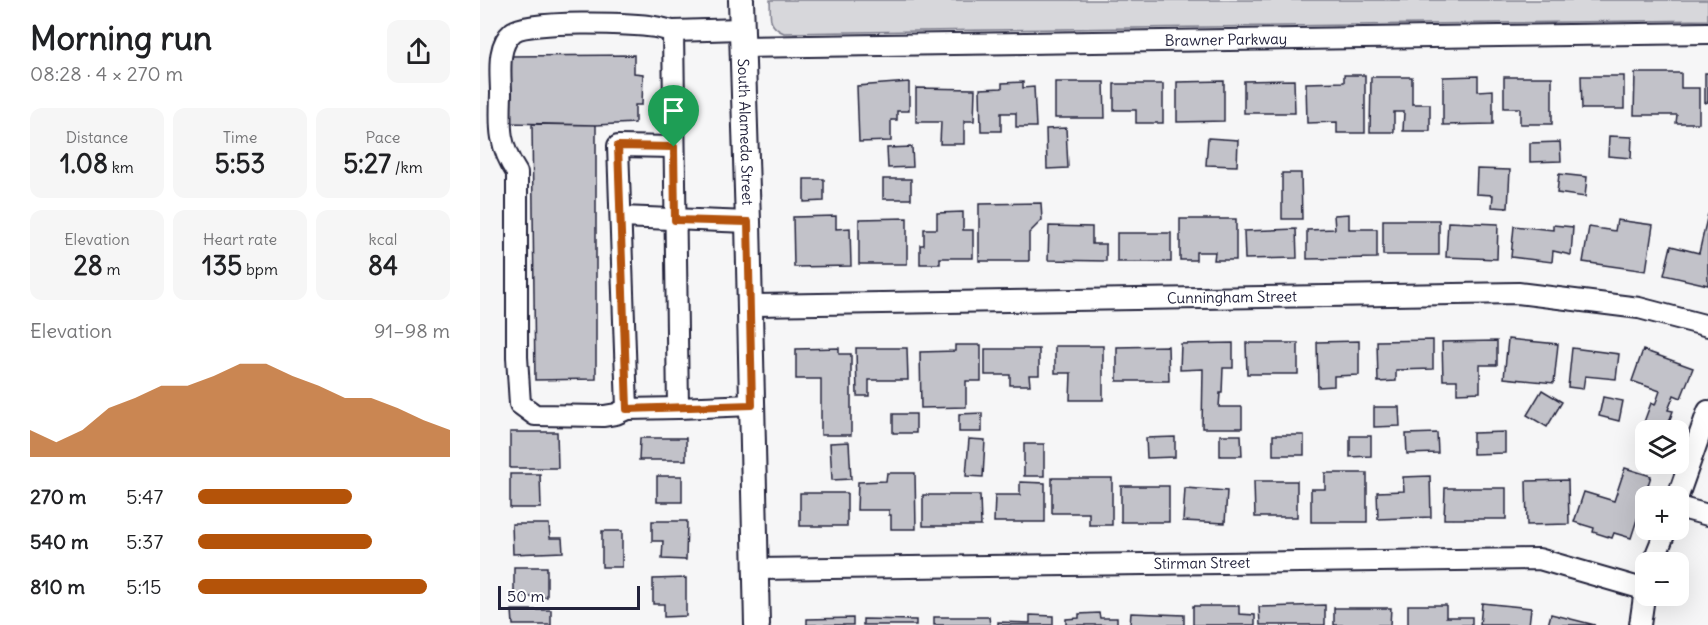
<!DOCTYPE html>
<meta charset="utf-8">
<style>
body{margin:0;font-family:Delius,sans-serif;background:#f6f6f6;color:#202124;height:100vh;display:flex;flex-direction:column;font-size:22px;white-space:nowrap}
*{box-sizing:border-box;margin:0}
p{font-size:20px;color:#757577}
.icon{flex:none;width:33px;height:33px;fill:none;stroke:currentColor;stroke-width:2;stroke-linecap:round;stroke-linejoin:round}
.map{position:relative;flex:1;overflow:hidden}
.drawer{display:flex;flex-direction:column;background:#fff;width:480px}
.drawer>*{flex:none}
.fabs{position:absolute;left:1155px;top:420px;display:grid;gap:12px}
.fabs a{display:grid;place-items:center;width:54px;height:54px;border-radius:12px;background:#fff;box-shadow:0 6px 24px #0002;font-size:30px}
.scale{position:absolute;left:18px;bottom:15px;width:142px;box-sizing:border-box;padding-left:6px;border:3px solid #22223b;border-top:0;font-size:16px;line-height:21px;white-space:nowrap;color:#22223b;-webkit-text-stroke:4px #fff;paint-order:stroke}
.pin{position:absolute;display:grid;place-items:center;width:51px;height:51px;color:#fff;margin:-62px -26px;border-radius:50% 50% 50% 0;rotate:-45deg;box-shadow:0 0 6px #0007}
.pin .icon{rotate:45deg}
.round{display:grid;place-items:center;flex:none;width:63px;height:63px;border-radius:12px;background:#f6f6f6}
.overview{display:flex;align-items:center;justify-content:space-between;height:102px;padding:0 30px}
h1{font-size:33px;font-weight:700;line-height:45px}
.figures{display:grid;grid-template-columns:repeat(3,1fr);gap:9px;height:102px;padding:6px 30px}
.figures div{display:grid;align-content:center;border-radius:12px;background:#f6f6f6;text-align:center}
.figures b{font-size:26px;font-weight:700}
.figures small{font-size:16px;font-weight:400}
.figures p{font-size:16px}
.chart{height:168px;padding:12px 30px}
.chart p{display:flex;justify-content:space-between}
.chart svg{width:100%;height:108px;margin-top:6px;fill:#b45309;opacity:.7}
ul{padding:0 30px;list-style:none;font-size:20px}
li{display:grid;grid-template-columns:96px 72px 1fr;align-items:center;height:45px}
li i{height:15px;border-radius:8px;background:#b45309}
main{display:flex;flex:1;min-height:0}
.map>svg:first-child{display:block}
.green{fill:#d7d7db;stroke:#7c7c8b;stroke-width:1.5}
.building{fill:#c2c2c9;stroke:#22223b;stroke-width:1.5}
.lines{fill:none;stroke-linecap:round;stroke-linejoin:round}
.minor-casing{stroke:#22223b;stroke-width:24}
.major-casing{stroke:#22223b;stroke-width:28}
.minor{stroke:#fff;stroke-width:20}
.major{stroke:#fff;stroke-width:24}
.route-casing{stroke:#fff;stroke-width:12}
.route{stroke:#b45309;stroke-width:8}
.labels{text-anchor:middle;stroke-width:6;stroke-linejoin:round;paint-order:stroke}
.street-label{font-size:15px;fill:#22223b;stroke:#fff}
</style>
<main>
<section class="drawer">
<div class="overview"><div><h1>Morning run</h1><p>08:28 · 4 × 270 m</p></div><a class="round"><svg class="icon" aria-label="share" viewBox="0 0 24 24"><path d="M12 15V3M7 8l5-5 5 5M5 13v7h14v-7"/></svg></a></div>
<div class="figures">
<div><p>Distance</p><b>1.08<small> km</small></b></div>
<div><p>Time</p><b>5:53</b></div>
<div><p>Pace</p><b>5:27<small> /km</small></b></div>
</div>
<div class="figures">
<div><p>Elevation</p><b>28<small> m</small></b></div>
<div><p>Heart rate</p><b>135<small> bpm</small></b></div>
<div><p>kcal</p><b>84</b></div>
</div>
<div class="chart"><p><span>Elevation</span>91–98 m</p>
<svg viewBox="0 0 160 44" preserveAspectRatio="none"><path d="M0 44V33L10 38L20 33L30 24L40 20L50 15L60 15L70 11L80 6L90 6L100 11L110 15L120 20L130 20L140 24L150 29L160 33V44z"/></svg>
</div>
<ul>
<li><b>270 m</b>5:47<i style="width:61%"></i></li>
<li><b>540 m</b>5:37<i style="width:69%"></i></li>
<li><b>810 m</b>5:15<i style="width:91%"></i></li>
</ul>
</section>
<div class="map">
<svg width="1228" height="625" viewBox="0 0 1228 625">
<rect width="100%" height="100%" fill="#f6f6f7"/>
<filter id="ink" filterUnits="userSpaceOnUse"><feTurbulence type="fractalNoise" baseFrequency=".0167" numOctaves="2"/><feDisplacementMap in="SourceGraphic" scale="12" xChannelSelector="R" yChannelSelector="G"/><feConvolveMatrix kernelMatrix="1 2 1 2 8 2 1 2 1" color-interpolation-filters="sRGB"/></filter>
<g filter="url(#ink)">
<path class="green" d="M290 0H1228V20L304 33C287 26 291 17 290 0Z"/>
<path class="building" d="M154 55V73L163 74 162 105H155V123L116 125 27 123V56Z
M1155 73H1201V88H1219V123H1196L1197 115H1154Z
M1225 73H1228V102L1225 103Z
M864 75H885V133H857V122L827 123 826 83 864 82Z
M998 76V91L1013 90V124L963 125V77Z
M1101 76H1144V109H1102Z
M891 77H932V104H950V131H923L924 112H914V132H890Z
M1024 77H1072V124H1040V108H1024Z
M814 80 815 113H764V81Z
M744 81V121L697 122V82Z
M429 82V111H417V120H411V141L379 142 377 86Z
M543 82V88L554 87 556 127H536V113H521V131H501L500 89 522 88V83Z
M575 82H624L625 118H575Z
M634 84H683V123H656V110H634Z
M436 88 495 89 494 121H484V144H460L461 122H436Z
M52 124 116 125V379L55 380Z
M586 128 588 168 567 169 566 129Z
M1129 136 1152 137 1151 158 1128 156Z
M728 138 758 140 757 166 726 165Z
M1080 142 1081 161 1050 162V143Z
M432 147 433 167 408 168 407 148Z
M997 169 1030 170 1028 208 1012 207 1013 195 996 194Z
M802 173H821L822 219H802Z
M1079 174 1107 177 1105 197 1077 193Z
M324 179H344V201L324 202Z
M403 179H431V199H403Z
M561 203 562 220 549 233V261H499V204Z
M483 212V230H493V258H460V264H440V245H444V229H457V213Z
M869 214V229H897V258L827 259V230L855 229 854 215Z
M1228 214V285L1184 275 1191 246 1219 253Z
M356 216V229L370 228 371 266 314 267 313 217Z
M427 218V264H379V219Z
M700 219H756V260H734L735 252H716V260H700Z
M903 220H959V255H903Z
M1137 220 1173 225 1166 271 1103 262 1109 227 1135 231Z
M968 222 1018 224 1017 259 966 257Z
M1073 225 1093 227 1091 255 1073 251 1072 262 1031 257 1034 226 1073 230Z
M569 226 612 227V244H626V261L568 260Z
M816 229 817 258 765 259 764 231Z
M637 233H691V262H637Z
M1028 339 1078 344 1074 383 1024 378Z
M953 340V369L916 370V381L898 382 897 341Z
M879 341V375L854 376V386L838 387 837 342Z
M1017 341V365H1000V392L977 393V380H963L962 342Z
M753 343V368H743L742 393H740L739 407H762V428H722L723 369 700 370 701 344Z
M766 343H818V374H767Z
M475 345H501V381H486V407L441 408 440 352 475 351Z
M575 346H623V400H590L591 373H575Z
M688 346 689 381H637V347Z
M359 348V354H371V435H341V379H316V349Z
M376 348H427L428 380H389V396H377Z
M1092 348 1139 354 1136 379 1105 376 1103 389 1088 387Z
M505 349H559V375H549L550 385H530V375H505Z
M1163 350 1213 368 1201 398 1194 395 1188 410 1193 411 1186 430 1164 422 1171 403 1175 405 1180 391 1152 381Z
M1062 390 1082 402 1067 427 1047 415Z
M1123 397 1143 401 1139 421 1119 416Z
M894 407H919L920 426 894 427Z
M502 413V432H479V414Z
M413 414H436V433H413Z
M30 432H77L78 468H30Z
M1025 432V453L993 454V433Z
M957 433 958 453 927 454 926 434Z
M740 435H761L762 456H740Z
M793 435H824V455H793Z
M870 436H891V456L870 457Z
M695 437V457L667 458 666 438Z
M160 438H206V460H159Z
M489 439 505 440 503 477 486 476Z
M369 442 371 479 352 480 350 443Z
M544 444H564V476H544Z
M1145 468 1171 476 1151 538 1134 533 1132 538 1113 532 1114 528 1094 522 1104 492 1134 501Z
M407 473H435L436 529H411V515H409V510H377L378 482 406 481Z
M845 473H887V522H831V489H845Z
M30 474H60L61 508H30Z
M177 476H202V502H177Z
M950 476 951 517 898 519 897 492 924 491 923 477Z
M572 478H632V525H609V513H572Z
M1088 480 1089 524 1047 525 1046 481Z
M774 481H817V517H775Z
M540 482 565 483V522H514L515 495H540Z
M641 486H689V522H641Z
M705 488 747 491 745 523 703 521Z
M965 488H1026V519H964Z
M320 493H367V526H320Z
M443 495H500L501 526H443Z
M172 521H207L206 560 182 559 183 541H172Z
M32 524H69L70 538H82L83 552 33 554Z
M122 531H142V567H122Z
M34 567H67V597H34Z
M206 578V616L184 617V604H173V579Z
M1002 603 1051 608 1049 625H1000Z
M845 605V625H780L779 607Z
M928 605H966V617H992V625H928Z
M713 606H759V614L775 615V625H713Z
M854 608H911L910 625H854Z
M32 610H71V625H33Z
M619 613 620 618H637V625H586V619L599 618V614Z
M651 613 704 615V625H650Z
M1071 614 1115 625H1068Z
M550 615 573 616V625H518V622L550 623Z
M454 617H509L510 625H454Z
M373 618V625H327V619Z
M383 619 436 620V625H383Z"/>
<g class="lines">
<defs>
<g id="minor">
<path d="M261 29 193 31 198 408 272 405"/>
<path id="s1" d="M263 47 1228 33"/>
<path d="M194 147 138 146 147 409 198 408"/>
<path d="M141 217 268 222"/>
<path id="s2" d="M270 305 1038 293 1159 308 1228 326"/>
<path d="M147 409 136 414 124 416 55 415 40 404 37 357V173C18 144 20 126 21 94 21 74 16 46 33 32 48 20 153 23 175 27 181 28 187 30 193 31"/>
<path d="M1198 496 1228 411"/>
<path d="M1198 507 1228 515"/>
<path d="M1173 562 1186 530"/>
<path id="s3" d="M276 569 1059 559 1163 589"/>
<path d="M1160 625 1166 583"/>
</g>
<g id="major">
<path id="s4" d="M261 0 268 222 277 625"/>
</g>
</defs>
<use href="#minor" class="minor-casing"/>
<use href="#major" class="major-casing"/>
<use href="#minor" class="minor"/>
<use href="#major" class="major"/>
</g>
</g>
<g class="lines" filter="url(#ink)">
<defs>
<path id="route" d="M138 146 194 147 195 220 268 222 272 405 147 409Z"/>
</defs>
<use href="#route" class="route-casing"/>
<use href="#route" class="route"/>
</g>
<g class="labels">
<g class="street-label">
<text dy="5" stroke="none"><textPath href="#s1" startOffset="483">Brawner Parkway</textPath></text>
<text dy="5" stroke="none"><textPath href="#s4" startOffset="132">South Alameda Street</textPath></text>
<text dy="5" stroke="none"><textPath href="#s2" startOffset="482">Cunningham Street</textPath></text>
<text dy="5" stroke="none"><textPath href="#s3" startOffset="446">Stirman Street</textPath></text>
</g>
</g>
</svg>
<div class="fabs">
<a><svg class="icon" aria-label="layers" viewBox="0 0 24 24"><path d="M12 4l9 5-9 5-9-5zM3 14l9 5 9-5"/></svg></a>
<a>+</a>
<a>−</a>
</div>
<div class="scale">50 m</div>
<div class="pin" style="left:194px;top:147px;background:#1e9e55"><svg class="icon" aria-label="arrive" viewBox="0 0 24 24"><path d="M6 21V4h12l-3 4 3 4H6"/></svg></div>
</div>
</main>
